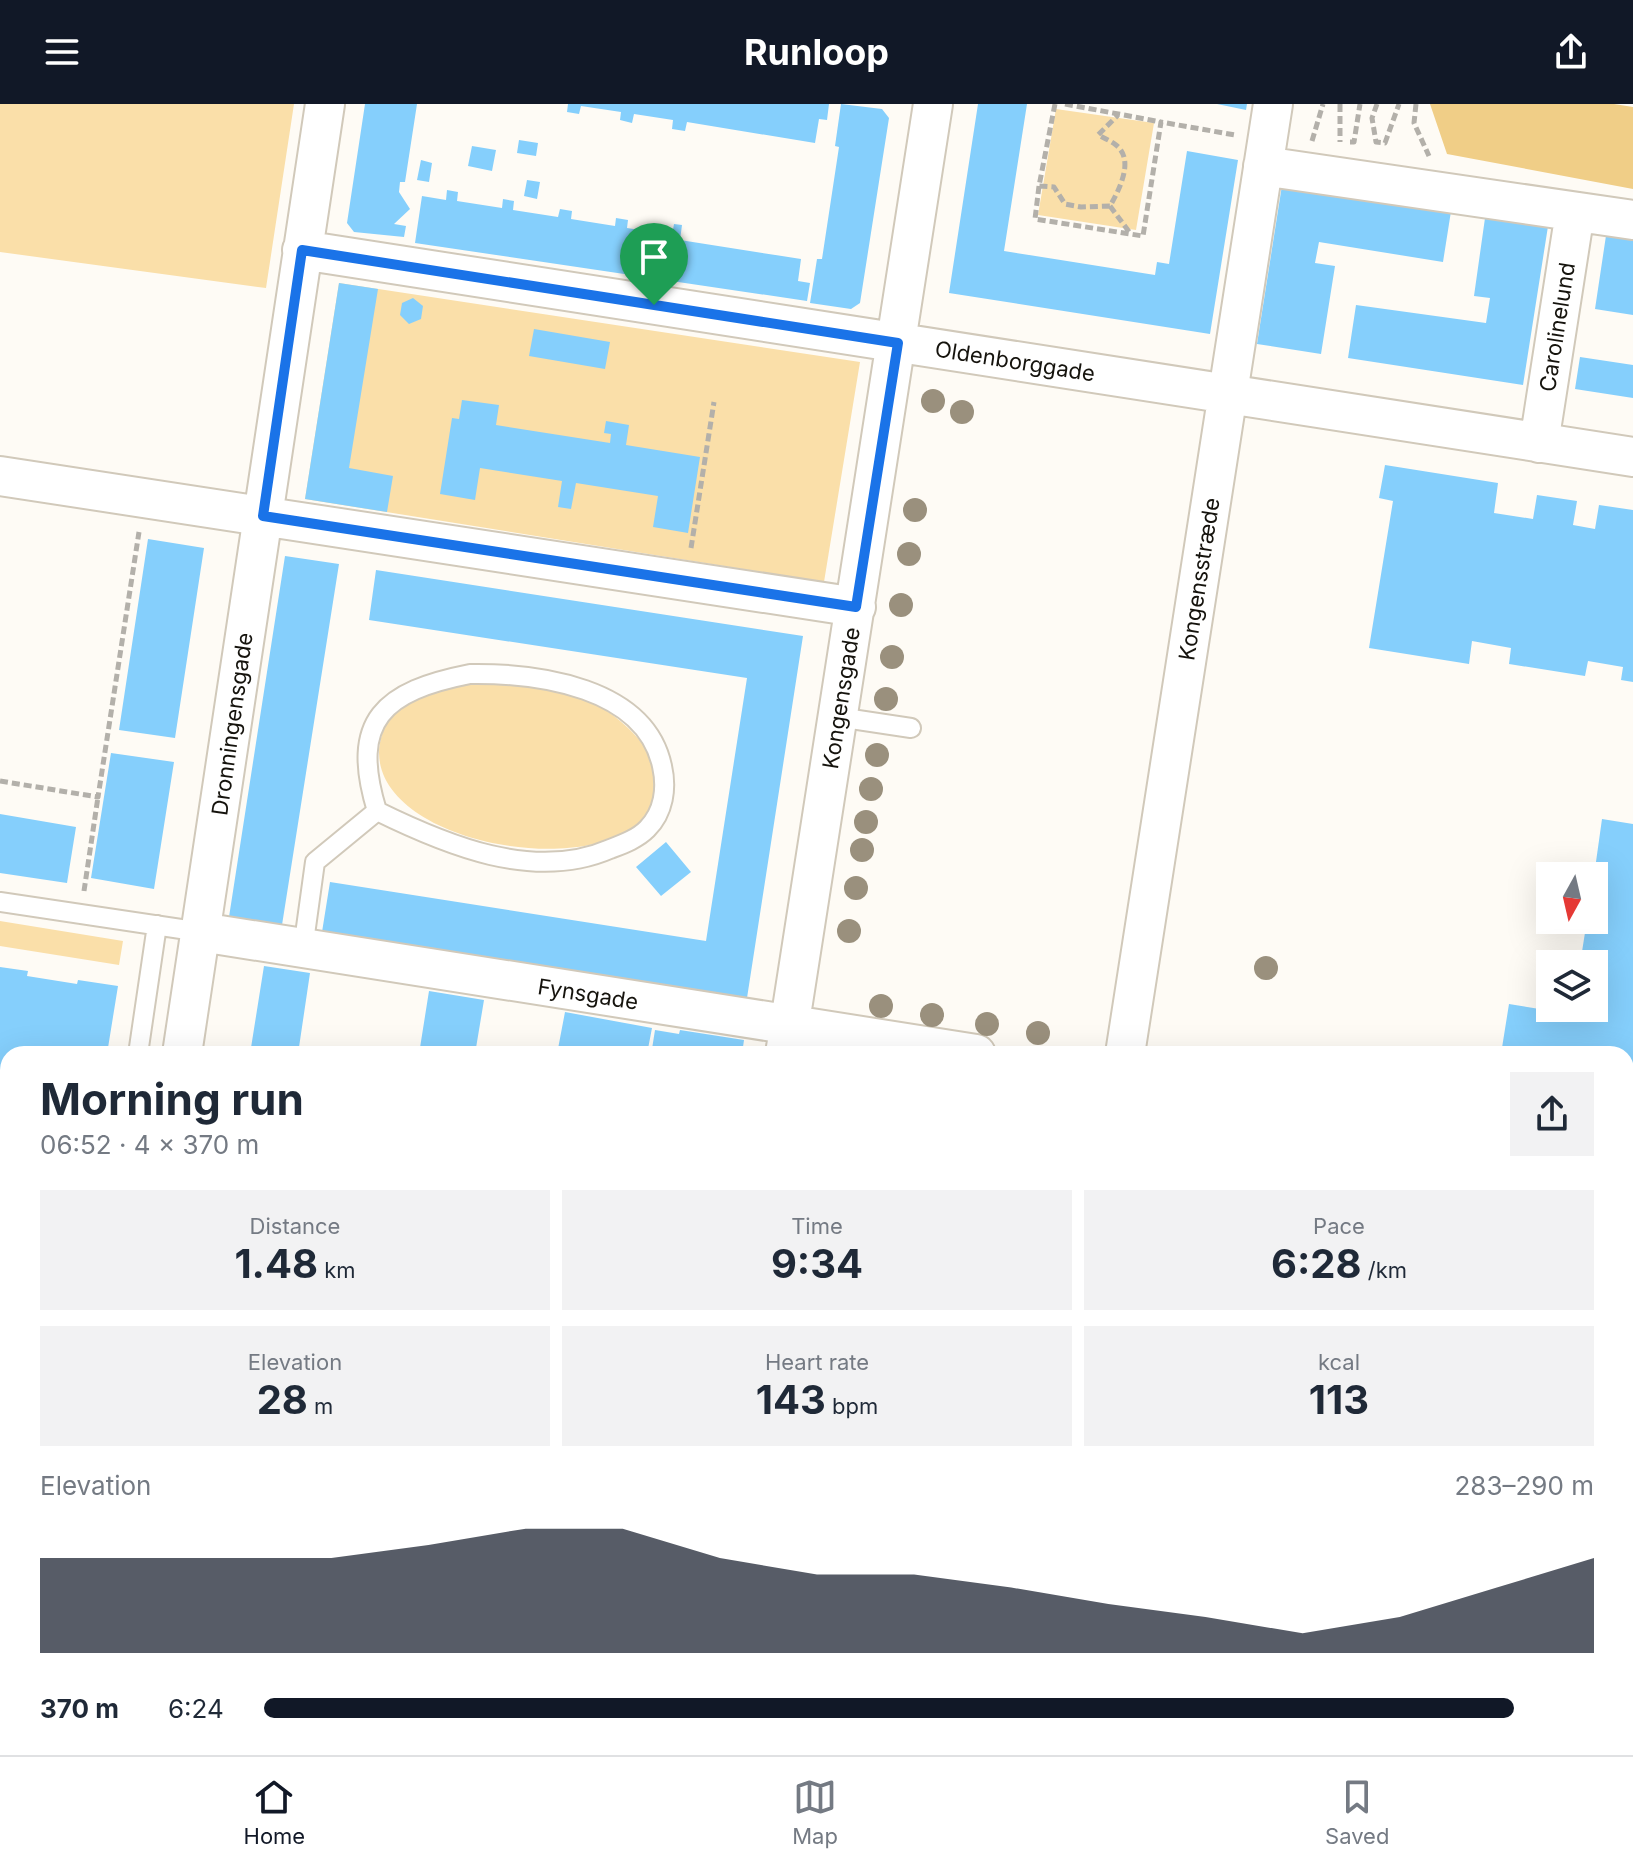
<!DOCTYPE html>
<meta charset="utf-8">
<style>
body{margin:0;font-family:Inter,sans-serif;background:#f2f2f3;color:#1f2937;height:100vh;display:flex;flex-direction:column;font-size:30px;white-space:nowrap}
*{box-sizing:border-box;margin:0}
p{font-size:26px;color:#747a83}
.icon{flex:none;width:44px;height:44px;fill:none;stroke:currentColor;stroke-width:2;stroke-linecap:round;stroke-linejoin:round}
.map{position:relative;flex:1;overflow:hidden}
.panel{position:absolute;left:0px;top:942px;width:1634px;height:710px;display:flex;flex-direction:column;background:#fff;border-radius:24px 24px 0 0;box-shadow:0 8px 32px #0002}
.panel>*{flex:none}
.needle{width:52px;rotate:188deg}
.tools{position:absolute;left:1536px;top:758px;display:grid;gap:16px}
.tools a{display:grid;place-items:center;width:72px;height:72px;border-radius:0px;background:#fff;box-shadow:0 8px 32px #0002;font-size:40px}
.pin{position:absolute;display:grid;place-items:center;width:68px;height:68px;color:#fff;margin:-82px -34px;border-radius:50% 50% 50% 0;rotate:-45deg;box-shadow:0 0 8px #0007}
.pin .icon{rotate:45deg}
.round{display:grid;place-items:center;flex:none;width:84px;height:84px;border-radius:0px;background:#f2f2f3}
.headline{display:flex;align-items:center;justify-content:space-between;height:136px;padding:0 40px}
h1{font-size:44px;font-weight:700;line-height:60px}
.stats{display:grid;grid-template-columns:repeat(3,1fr);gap:12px;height:136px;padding:8px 40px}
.stats div{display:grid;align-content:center;border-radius:0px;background:#f2f2f3;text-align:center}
.stats b{font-size:40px;font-weight:700}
.stats small{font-size:22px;font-weight:400}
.stats p{font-size:22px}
.chart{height:224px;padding:16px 40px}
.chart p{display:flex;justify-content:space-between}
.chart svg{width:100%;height:144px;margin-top:8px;fill:#111827;opacity:.7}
ul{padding:0 40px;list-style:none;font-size:26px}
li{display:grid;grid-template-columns:128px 96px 1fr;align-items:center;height:60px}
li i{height:20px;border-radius:10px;background:#111827}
header{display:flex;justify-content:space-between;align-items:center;height:104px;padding:0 40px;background:#111827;color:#fff;font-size:36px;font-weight:700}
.dock{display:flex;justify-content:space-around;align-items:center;height:112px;border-top:2px solid #e0e1e3;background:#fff;font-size:22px;color:#747a83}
.dock a{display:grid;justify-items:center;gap:4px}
.dock .selected{color:#111827}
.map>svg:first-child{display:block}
.green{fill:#fadfa9}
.water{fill:#f0ce87}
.building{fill:#85cffc}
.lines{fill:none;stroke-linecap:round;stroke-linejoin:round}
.lane-casing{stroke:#d1c9ba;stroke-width:22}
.street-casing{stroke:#d1c9ba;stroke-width:42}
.secondary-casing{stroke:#d1c9ba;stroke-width:48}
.path{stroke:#b3b0aa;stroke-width:5;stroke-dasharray:8 4;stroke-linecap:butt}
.lane{stroke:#fff;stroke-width:18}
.street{stroke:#fff;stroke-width:38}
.secondary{stroke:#fff;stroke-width:44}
.tree{fill:#9a907d}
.route-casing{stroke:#fff;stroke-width:16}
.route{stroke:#1a73e8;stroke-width:10}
.labels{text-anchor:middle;stroke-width:6;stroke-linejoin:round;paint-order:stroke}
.street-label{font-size:22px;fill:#15130d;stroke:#fff}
</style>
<header><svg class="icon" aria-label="menu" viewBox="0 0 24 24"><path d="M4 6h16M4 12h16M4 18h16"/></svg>Runloop<svg class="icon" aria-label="share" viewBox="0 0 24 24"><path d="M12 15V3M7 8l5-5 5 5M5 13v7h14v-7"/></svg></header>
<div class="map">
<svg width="1633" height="1651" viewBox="0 0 1633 1651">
<rect width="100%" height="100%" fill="#fefbf5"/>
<path class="green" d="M0 0H294L266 184 0 148Z
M1056 5 1154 19 1136 126 1038 111Z
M339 179 860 258 824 478 305 395Z
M480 577C531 582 588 584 627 623 636 632 644 639 649 651 706 790 380 762 379 649 379 636 384 625 388 613L429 587Z
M0 817 123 837 119 861 0 842Z
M0 1400 8 1401V1644H37L36 1651H0Z"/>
<path class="water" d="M1423 0H1614L1633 3V85L1447 50 1430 0Z"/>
<path class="building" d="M365 0H417L405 78H400L399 88 410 105 394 120 406 122 404 133 354 128 347 119Z
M568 0H829L827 16 819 15 815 39 687 18 685 27 672 25 673 16 634 10 632 19 620 16 621 8 581 2 579 10 567 8Z
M841 0 882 5 889 14 860 199 851 205 810 199 817 155H822L839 43 835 42Z
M978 0H1027L1004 147 1155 171 1157 158 1169 160 1187 47 1238 56 1210 230 949 189Z
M1217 0H1247L1246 6Z
M519 36 538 39 536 52 517 49Z
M472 42 496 46 492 67 468 62Z
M421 56 432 59 429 78 417 76Z
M1283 75 1452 101 1443 158 1319 138 1315 159 1335 162 1321 250 1257 240Z
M527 76 540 78 537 95 524 92Z
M447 86 458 88 457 97 502 104 503 95 514 97 513 106 558 113 560 105 572 107 571 115 615 122 616 114 628 116 627 124 672 131 674 120 682 121 680 136 801 155 798 177 810 179 807 197 415 139 422 92 446 96Z
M1486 107 1549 116 1523 281 1348 254 1356 201 1486 219 1490 194 1474 192Z
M1607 125 1633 129V211L1595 205Z
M339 179 378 185 349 364 393 372 387 408 305 395Z
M413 194 423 202 421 215 409 220 400 211 402 199Z
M534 225 610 238 605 265 529 252Z
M1580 253 1633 261V294L1575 285Z
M462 296 499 301 496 321 610 339 611 330 604 329 606 317 629 321 626 341 700 353 688 429 653 423 658 392 576 379 571 405 558 403 562 377 480 364 475 396 440 390 452 314 459 315Z
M1385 361 1498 379 1494 409 1533 415 1537 391 1577 397 1573 421 1595 425 1599 401 1633 406V578L1621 576 1623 563 1588 557 1585 572 1509 560 1511 544 1472 537 1469 560 1369 544 1393 397 1379 394Z
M148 435 204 444 175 634 119 626Z
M285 452 339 460 282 821 229 813Z
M376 466 803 532 747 894 322 828 330 778 706 837 747 574 369 516Z
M111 649 174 658 154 785 91 774Z
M0 710 76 723 67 779 0 769Z
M1602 715 1633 720V1011L1626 1010V950H1501L1509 900 1583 912 1584 904H1594V860H1591L1592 856 1581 854 1587 816H1594V772Z
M666 738 691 768 661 792 636 763Z
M264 862 310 869 298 950H250Z
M0 863 28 867 27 872 77 880 78 876 118 882 107 950H8V988L0 986Z
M429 887 484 896 475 950H419Z
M565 908 652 924 647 950H557Z
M655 926 679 930 680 926 744 936 742 950H681L652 945Z
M0 1124 8 1125V1163L0 1162Z
M1626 1247 1633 1248V1323L1628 1357Z
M108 1644H161L160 1651H141Z
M369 1644H397L396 1651H368Z
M577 1644H629L628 1651H576Z
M721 1644H766L765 1651H719Z
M955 1644H998L997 1651H954Z
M1040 1644H1062L1064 1651H1039Z
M1271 1644H1316L1315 1651H1270Z
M1361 1644H1584L1583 1651H1415L1394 1648V1651H1360Z"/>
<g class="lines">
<defs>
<path id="lane" d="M470 570C538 569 645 583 662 662 667 684 664 708 647 725 637 735 623 740 610 745 534 778 446 741 377 707 349 616 384 587 470 570Z
M838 613 911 624
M0 798 201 828
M303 845 315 758 377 707
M138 950 157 821
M0 996 8 997
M0 1227 8 1228"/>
<path id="street" d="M1263 62 1633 116
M302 146 1633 353
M1539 339 1575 108
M0 372 856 503
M201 828 976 950
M182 950 325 0
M785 950 933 0
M1125 950 1273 0
M1626 1052 1633 1053
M1626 1480 1633 1434
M74 1651 75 1644
M675 1651 676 1644
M1015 1651 1016 1644
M1334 1651 1335 1644
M1600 1651 1601 1644"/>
<path id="secondary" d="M0 1365 8 1367
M1626 1612 1633 1614"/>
</defs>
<use href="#lane" class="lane-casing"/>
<use href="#street" class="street-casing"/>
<use href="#secondary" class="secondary-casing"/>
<path class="path" d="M1055 0 1039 82 1054 83 1065 100 1081 103 1110 102C1119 86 1135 56 1116 41 1111 37 1104 34 1098 31L1118 11
M1065 0 1161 18
M1340 0V38
M1377 0 1372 14 1376 38 1385 39 1399 0
M1416 0 1414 19 1429 52
M1312 37 1323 0
M1350 38H1354L1360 0
M1039 82 1035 115 1143 132 1161 18 1235 31
M1110 102 1130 129
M691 444 714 298
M0 677 98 693 139 428
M84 787 98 693
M0 1485 8 1426
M0 1559 8 1507
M0 1588 8 1589
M8 1651 10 1644
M28 1651 29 1644"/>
<use href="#lane" class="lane"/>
<use href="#street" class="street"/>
<use href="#secondary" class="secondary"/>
</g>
<g class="tree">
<circle cx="933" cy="297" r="12"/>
<circle cx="962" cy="308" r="12"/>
<circle cx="915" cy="406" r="12"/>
<circle cx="909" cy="450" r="12"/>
<circle cx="901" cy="501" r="12"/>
<circle cx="892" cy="553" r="12"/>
<circle cx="886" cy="595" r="12"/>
<circle cx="877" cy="651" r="12"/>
<circle cx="871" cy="685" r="12"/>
<circle cx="866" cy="718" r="12"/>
<circle cx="862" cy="746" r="12"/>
<circle cx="856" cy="784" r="12"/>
<circle cx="849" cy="827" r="12"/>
<circle cx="1266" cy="864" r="12"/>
<circle cx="881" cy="902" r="12"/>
<circle cx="932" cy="911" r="12"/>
<circle cx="987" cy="920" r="12"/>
<circle cx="1038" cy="929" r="12"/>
</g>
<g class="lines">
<defs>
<path id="route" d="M302 146 898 239 856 503 263 412Z"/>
</defs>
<use href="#route" class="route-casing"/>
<use href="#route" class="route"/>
</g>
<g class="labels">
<g class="street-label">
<text transform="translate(1557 223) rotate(-81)" y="8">Carolinelund</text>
<text transform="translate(1015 257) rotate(9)" y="8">Oldenborggade</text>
<text transform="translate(1199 475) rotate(-81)" y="8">Kongensstræde</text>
<text transform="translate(841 594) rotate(-81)" y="8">Kongensgade</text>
<text transform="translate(232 620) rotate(-82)" y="8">Dronningensgade</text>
<text transform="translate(588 890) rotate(9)" y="8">Fynsgade</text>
</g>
</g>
</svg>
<div class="tools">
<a><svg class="needle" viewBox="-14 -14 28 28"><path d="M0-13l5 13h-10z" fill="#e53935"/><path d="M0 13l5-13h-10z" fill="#747a83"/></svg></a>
<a><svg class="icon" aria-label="layers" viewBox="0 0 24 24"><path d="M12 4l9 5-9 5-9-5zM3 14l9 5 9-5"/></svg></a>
</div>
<div class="pin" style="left:654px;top:201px;background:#1e9e55"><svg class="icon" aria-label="arrive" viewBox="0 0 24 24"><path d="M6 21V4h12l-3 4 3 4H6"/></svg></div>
<section class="panel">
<div class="headline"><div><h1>Morning run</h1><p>06:52 · 4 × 370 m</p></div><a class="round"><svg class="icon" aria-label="share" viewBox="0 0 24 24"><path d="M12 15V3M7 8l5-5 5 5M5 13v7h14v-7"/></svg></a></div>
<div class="stats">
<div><p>Distance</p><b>1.48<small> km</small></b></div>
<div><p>Time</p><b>9:34</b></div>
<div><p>Pace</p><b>6:28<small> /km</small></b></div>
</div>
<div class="stats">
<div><p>Elevation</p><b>28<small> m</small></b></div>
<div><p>Heart rate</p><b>143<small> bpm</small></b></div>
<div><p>kcal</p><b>113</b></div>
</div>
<div class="chart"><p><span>Elevation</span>283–290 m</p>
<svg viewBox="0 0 160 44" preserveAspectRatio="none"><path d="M0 44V15L10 15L20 15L30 15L40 11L50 6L60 6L70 15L80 20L90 20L100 24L110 29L120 33L130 38L140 33L150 24L160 15V44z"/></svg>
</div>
<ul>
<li><b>370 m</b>6:24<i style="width:94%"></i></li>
</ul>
</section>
</div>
<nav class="dock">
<a class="selected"><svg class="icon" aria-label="home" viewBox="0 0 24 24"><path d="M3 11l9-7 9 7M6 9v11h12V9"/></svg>Home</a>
<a><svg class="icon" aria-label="map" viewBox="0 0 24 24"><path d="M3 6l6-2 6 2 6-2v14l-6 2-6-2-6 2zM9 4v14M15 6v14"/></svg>Map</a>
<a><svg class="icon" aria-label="saved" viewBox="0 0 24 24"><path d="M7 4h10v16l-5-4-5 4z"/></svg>Saved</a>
</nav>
